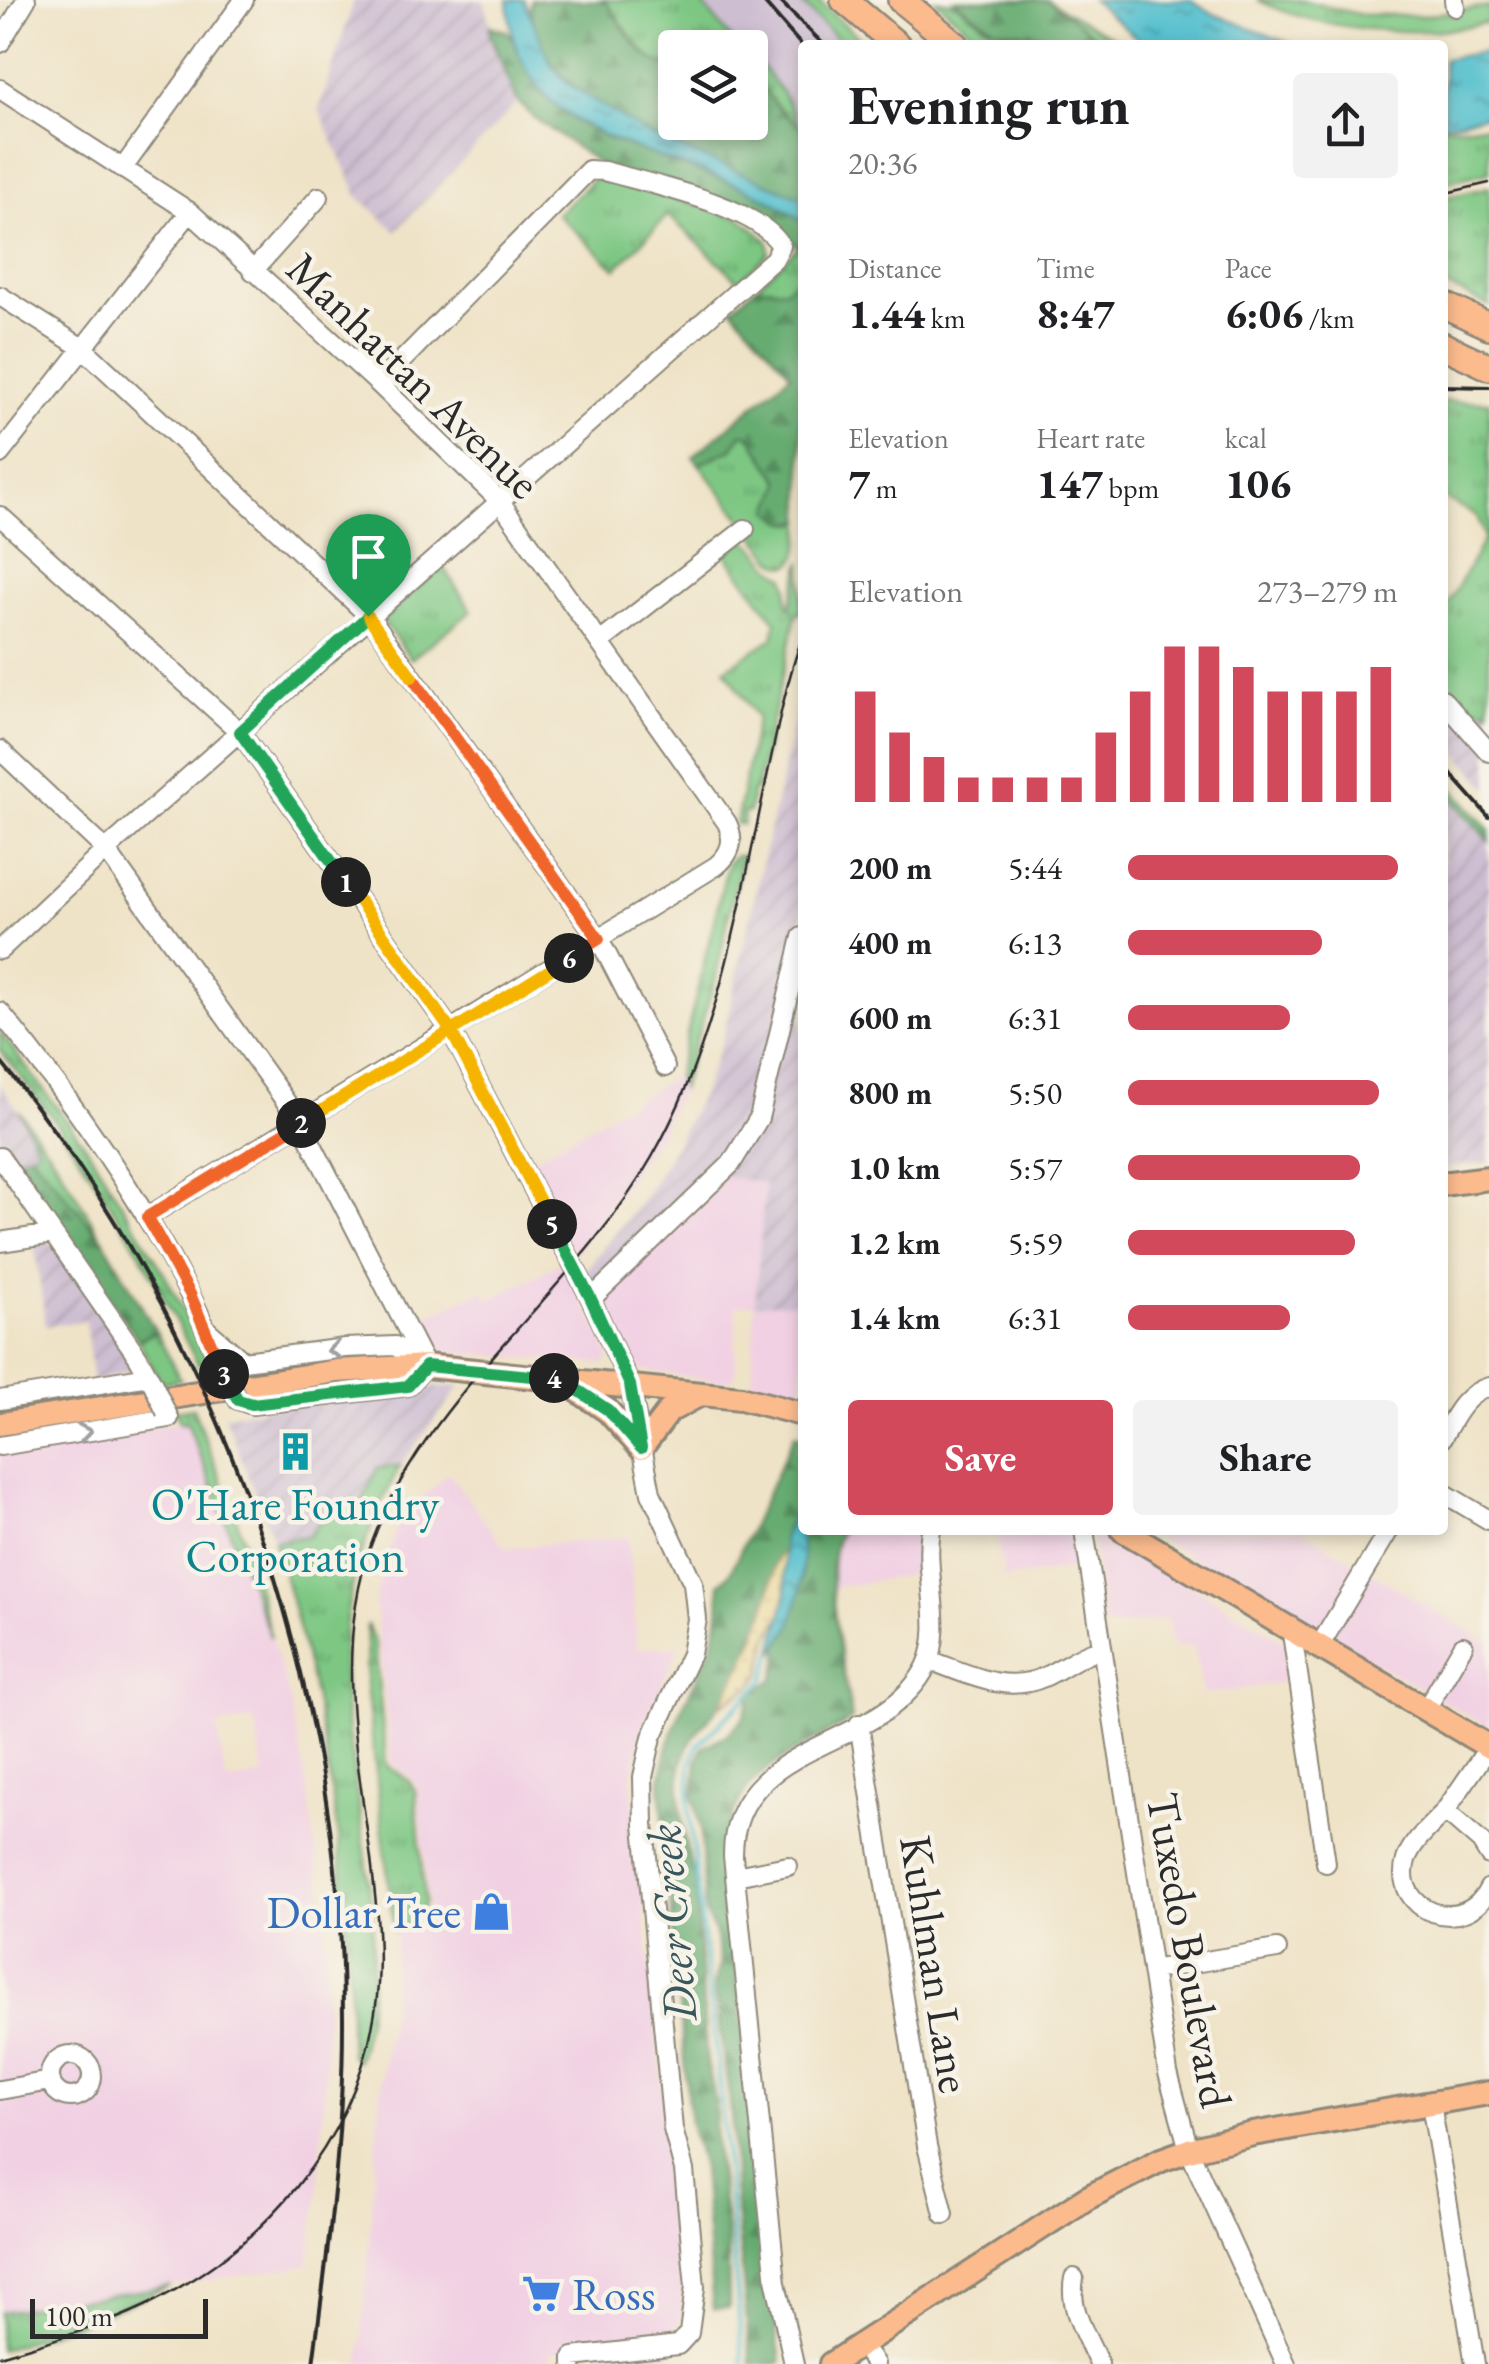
<!DOCTYPE html>
<meta charset="utf-8">
<style>
body{margin:0;font-family:"EB Garamond",serif;background:#f2f2f2;color:#202124;height:100vh;display:flex;flex-direction:column;font-size:38px;white-space:nowrap}
*{box-sizing:border-box;margin:0}
p{font-size:32px;color:#757577}
.icon{flex:none;width:55px;height:55px;fill:none;stroke:currentColor;stroke-width:2;stroke-linecap:round;stroke-linejoin:round}
.map{position:relative;flex:1;overflow:hidden}
.panel{position:absolute;left:798px;top:40px;width:650px;height:1495px;display:flex;flex-direction:column;background:#fff;border-radius:10px;box-shadow:0 5px 15px #0003}
.panel>*{flex:none}
.tools{position:absolute;left:658px;top:30px;display:grid;gap:20px}
.tools a{display:grid;place-items:center;width:110px;height:110px;border-radius:10px;background:#fff;box-shadow:0 5px 15px #0003;font-size:50px}
.scale{position:absolute;left:30px;bottom:25px;width:178px;box-sizing:border-box;padding-left:10px;border:5px solid #2b2b2b;border-top:0;font-size:28px;line-height:35px;white-space:nowrap;color:#2b2b2b;-webkit-text-stroke:8px #f7f3e8;paint-order:stroke}
.pin{position:absolute;display:grid;place-items:center;width:85px;height:85px;color:#fff;margin:-102px -42px;border-radius:50% 50% 50% 0;rotate:-45deg;box-shadow:0 0 10px #0007}
.pin .icon{rotate:45deg}
.km{position:absolute;width:50px;height:50px;margin:-25px;border-radius:50%;background:#222;color:#fff;font-size:28px;line-height:50px;text-align:center}
.round{display:grid;place-items:center;flex:none;width:105px;height:105px;border-radius:10px;background:#f2f2f2}
.headline{display:flex;align-items:center;justify-content:space-between;height:170px;padding:0 50px}
h1{font-size:55px;font-weight:700;line-height:75px}
.metrics{display:grid;grid-template-columns:repeat(3,1fr);gap:15px;height:170px;padding:10px 50px}
.metrics div{display:grid;align-content:center}
.metrics b{font-size:42px;font-weight:700}
.metrics small{font-size:28px;font-weight:400}
.metrics p{font-size:28px}
.chart{height:280px;padding:20px 50px}
.chart p{display:flex;justify-content:space-between}
.chart svg{width:100%;height:180px;margin-top:10px;stroke:#d1495b;stroke-width:6}
.action{display:flex;gap:20px;margin-top:auto;padding:20px 50px}
.action a{flex:1;height:115px;border-radius:10px;background:#d1495b;color:#fff;font-size:40px;font-weight:700;line-height:115px;text-align:center}
.action a+a{background:#f2f2f2;color:#202124}
ul{padding:0 50px;list-style:none;font-size:32px}
li{display:grid;grid-template-columns:160px 120px 1fr;align-items:center;height:75px}
li i{height:25px;border-radius:12px;background:#d1495b}
.map>svg:first-child{display:block}
.built{fill:#f1d0e3;fill-rule:evenodd}
.industrial{fill:url(#industrial-furrows)}
.railway{fill:#cebed1}
.grass{fill:url(#grass-tufts);stroke:#547957;stroke-width:2.5}
.forest{fill:url(#forest-firs);stroke:#486c4e;stroke-width:2.5}
.sand{fill:url(#sand-dots);stroke:#8c8264;stroke-width:2.5}
.water{fill:url(#water-ripples);stroke:#3f757c;stroke-width:2.5}
.lines{fill:none;stroke-linecap:round;stroke-linejoin:round}
.stream{stroke:#53bfcd;stroke-width:4}
.minor-casing{stroke:#8d8779;stroke-width:22}
.major-casing{stroke:#8d8779;stroke-width:28}
.highway-casing{stroke:#8d8779;stroke-width:30}
.minor{stroke:#fff;stroke-width:18}
.major{stroke:#fbbb8d;stroke-width:22}
.highway{stroke:#fbbb8d;stroke-width:25}
.tram{stroke:#2b2b2b;stroke-width:2.5}
.rail{stroke:#2b2b2b;stroke-width:4}
.minor-bridge-casing{stroke:#8d8779;stroke-width:22;stroke-linecap:butt}
.minor-bridge{stroke:#fff;stroke-width:18}
.oneway{stroke:#a0a0a0}
.split-1-casing{stroke:#fff;stroke-width:20}
.split-2-casing{stroke:#fff;stroke-width:20}
.split-3-casing{stroke:#fff;stroke-width:20}
.split-4-casing{stroke:#fff;stroke-width:20}
.split-5-casing{stroke:#fff;stroke-width:20}
.split-6-casing{stroke:#fff;stroke-width:20}
.split-7-casing{stroke:#fff;stroke-width:20}
.split-8-casing{stroke:#fff;stroke-width:20}
.split-1{stroke:#22a559;stroke-width:12}
.split-2{stroke:#f5b400;stroke-width:12}
.split-3{stroke:#f0652b;stroke-width:12}
.split-4{stroke:#22a559;stroke-width:12}
.split-5{stroke:#22a559;stroke-width:12}
.split-6{stroke:#f5b400;stroke-width:12}
.split-7{stroke:#f0652b;stroke-width:12}
.split-8{stroke:#f5b400;stroke-width:12}
.labels{text-anchor:middle;stroke-width:9;stroke-linejoin:round;paint-order:stroke}
.street-label{font-size:45px;fill:#2b2b2b;stroke:#f7f3e8}
.culture-label{font-size:45px;fill:#0d838f;stroke:#f7f3e8}
.shop-label{font-size:45px;fill:#366cbe;stroke:#f7f3e8;text-anchor:end}
.water-label{font-size:48px;font-style:italic;fill:#37575c;stroke:#f7f3e8}
</style>
<div class="map">
<svg width="1489" height="2364" viewBox="0 0 1489 2364">
<defs>
<pattern id="industrial-furrows" width="10" height="10" patternUnits="userSpaceOnUse" patternTransform="scale(2.5)"><rect width="10" height="10" fill="#cebed1"/><path d="M-1 1l2-2M0 10L10 0M9 11l2-2" fill="none" stroke="#b1a3b4"/></pattern>
<pattern id="grass-tufts" width="24" height="20" patternUnits="userSpaceOnUse" patternTransform="scale(2.5)"><rect width="24" height="20" fill="#7dc783"/><path d="M3 7l-1-3M5 7V3M7 7l1-3M15 17l-1-3M17 17v-4M19 17l1-3" fill="none" stroke="#67a26b"/></pattern>
<pattern id="forest-firs" width="22" height="20" patternUnits="userSpaceOnUse" patternTransform="scale(2.5)"><rect width="22" height="20" fill="#66ac71"/><path d="M5 1l3.5 6h-7zM16 11l3.5 6h-7z" fill="#548c5d"/></pattern>
<pattern id="sand-dots" width="8" height="8" patternUnits="userSpaceOnUse" patternTransform="scale(2.5)"><rect width="8" height="8" fill="#eeda9e"/><path d="M2 2h.1M6 6h.1" fill="none" stroke="#cb8" stroke-width="1.8" stroke-linecap="round"/></pattern>
<pattern id="water-ripples" width="26" height="14" patternUnits="userSpaceOnUse" patternTransform="scale(2.5)"><rect width="26" height="14" fill="#53bfcd"/><path d="M2 4q2-2 4 0t4 0M15 11q2-2 4 0t4 0" fill="none" stroke="#459ba7"/></pattern>
</defs>
<rect width="100%" height="100%" fill="#f7f3e8"/>
<filter id="ink" filterUnits="userSpaceOnUse"><feTurbulence type="fractalNoise" baseFrequency=".01" numOctaves="2"/><feDisplacementMap in="SourceGraphic" scale="20" xChannelSelector="R" yChannelSelector="G"/><feConvolveMatrix kernelMatrix="1 2 1 2 8 2 1 2 1" color-interpolation-filters="sRGB"/></filter>
<filter id="wash" filterUnits="userSpaceOnUse"><feTurbulence type="fractalNoise" baseFrequency=".0048" numOctaves="4" result="noise"/><feDisplacementMap in="SourceGraphic" scale="40" xChannelSelector="R" yChannelSelector="G"/><feGaussianBlur stdDeviation="2.25" result="paint"/><feColorMatrix in="noise" values="0 0 0 0 0 0 0 0 0 0 0 0 0 0 0 0 0 1.4 0 .05"/><feComposite in="paint" operator="in"/></filter>
<g filter="url(#wash)">
<rect width="100%" height="100%" fill="#efe3c7"/>
<path class="built" d="M677 1076 681 1088 659 1134 575 1255 527 1163Z
M724 1176 765 1184 755 1303 802 1302V1395L756 1386 752 1381 755 1304 736 1305 735 1377 724 1382 638 1369 623 1350 604 1307 603 1299Z
M564 1261 610 1356 605 1364 438 1351 429 1346 414 1322 484 1290 490 1300Z
M187 1421 271 1638 290 1699 307 1785 321 1887 326 1966V2059L318 2199 308 2265 0 2312V1450ZM255 1720 264 1776 226 1782 217 1726Z
M449 1473 505 1548 628 1537 637 1648 679 1646 642 1731 631 1780 684 2306 672 2338 673 2364H599L597 2347 551 2352V2364H360L383 2059 393 1999 396 1934 425 1915 428 1901 418 1789 411 1778 391 1763 375 1602 382 1568 402 1517Z
M842 1530H919L920 1573 832 1588 831 1553Z
M986 1530H1076L1081 1567 1004 1579 997 1536Z
M1144 1530H1301L1489 1643V1727Z
M1098 1534H1105L1280 1639 1285 1645 1290 1681 1203 1695 1194 1645 1173 1647 1167 1619 1105 1627 1092 1538Z"/>
<path class="industrial" d="M354 0H484L490 22V36L518 102 396 231 359 198 319 110Z
M802 687V1302L755 1304 765 1184 710 1173 594 1289 585 1271 645 1196 668 1159 702 1093 722 1041Z
M1467 705 1489 710V788L1443 737V728Z
M1443 789 1489 841V1162L1443 1168Z
M0 1084 19 1111 38 1150 14 1161 0 1142Z
M49 1241 111 1325 133 1366 131 1370 93 1382 85 1321 46 1326 34 1243Z
M461 1385 400 1466 377 1468 361 1505 325 1512 309 1536 274 1541 224 1415 395 1391Z"/>
<path class="railway" d="M699 0H798L844 45H802V127L782 92 750 52V48L742 47 733 41Z"/>
<path class="grass" d="M602 0H699L733 41 742 47 675 48V67C637 64 626 20 602 0Z
M798 0H817L868 45H844Z
M935 0C966 0 971 23 998 30 1021 36 1040 31 1060 45H987Z
M1257 0H1301L1358 14 1420 16 1489 6V22C1422 40 1319 31 1257 0Z
M1050 2 1126 45H1107Z
M750 52 782 92 802 129C780 109 750 84 750 52Z
M1442 126H1489V172L1443 183Z
M596 177 739 217 768 241 769 253 739 281 668 215 616 269 557 214Z
M1489 187V306L1442 284 1443 198Z
M802 243 801 279 785 289 756 287Z
M1442 401 1489 402V710L1467 705 1458 712 1443 690V613L1485 538 1477 516 1443 497Z
M742 434 750 436 781 483 796 524 802 520C802 537 800 584 772 558L699 464 732 449Z
M744 539C762 549 765 566 785 577L788 587 787 605 790 607 802 561V613L797 612 756 790H753L749 812 744 813 743 824H736L757 717 725 669 773 638 776 622 725 554Z
M442 566 472 611 411 659 382 620Z
M736 856H742L715 981 681 1088 677 1076 728 862Z
M0 1032 88 1149 163 1271 216 1374 204 1376 146 1263 99 1186 52 1117 0 1050Z
M19 1111 57 1163 104 1241 30 1153 38 1149Z
M156 1332 181 1380 161 1383 138 1340Z
M193 1408 247 1547 271 1638 187 1422H180L175 1411Z
M400 1466C372 1519 351 1570 345 1631 340 1674 346 1717 352 1759 366 1865 388 1956 357 2061L350 2054C352 1880 325 1707 274 1541L309 1536C323 1516 334 1500 361 1505L377 1468Z
M367 1624 375 1644 386 1764 409 1781 415 1790 425 1902C420 1919 410 1923 394 1930L366 1686Z
M170 2286 86 2321 0 2350V2312Z"/>
<path class="forest" d="M531 0 605 1C623 25 641 65 675 67V122H750V68L775 105 802 129V198C724 163 562 121 536 30 533 20 529 10 531 0Z
M953 0H1048L1107 45H1060L1045 35 995 29Z
M490 26 509 32 542 94 578 123 611 140 750 190 799 218 802 225V243L796 245 769 219 601 165 533 117 518 102 490 35Z
M802 276V520C789 527 779 519 770 510L781 482 750 436 742 434 732 449 699 464 693 457 791 374 732 308 756 287 785 289Z
M1443 777 1489 829V841L1443 789Z
M30 1153 104 1241 156 1332 138 1340 14 1161Z
M795 1434 802 1436V1530H842C817 1561 846 1678 852 1719 781 1762 721 1775 726 1871L770 2288 781 2362 751 2364 735 2196 731 2111 714 1986 720 1964 716 1935 705 1913 701 1828 693 1796 697 1761 703 1747 728 1734 743 1719 752 1693 773 1680 778 1663V1643C798 1618 800 1590 803 1559L783 1550C775 1563 774 1571 771 1585 764 1621 745 1660 728 1692 715 1716 687 1737 682 1763 676 1792 684 1850 695 1877L707 2063 716 2103 715 2139 728 2241 729 2308 713 2309 702 2168 690 2123 687 2092 660 1783C664 1757 671 1732 682 1708 703 1661 724 1638 719 1584L730 1573Z"/>
<path class="sand" d="M783 1550 787 1577 786 1595 783 1612 768 1639 761 1674 750 1687 719 1706C741 1672 761 1627 771 1587 774 1572 774 1563 783 1550Z"/>
<path class="water" d="M508 0H524L552 66 569 84 646 134 802 198V221C704 143 515 164 508 0Z
M1092 0H1191L1216 15 1294 45H1145Z
M1489 51V115L1443 124V59Z
M802 1491 800 1539 803 1559 800 1592 791 1626 772 1655 786 1595 783 1539Z"/>
<g class="lines">
<path class="stream" d="M743 2364 720 2085 689 1810 690 1763 698 1745 765 1679 772 1653"/>
</g>
</g>
<g filter="url(#ink)">
<g class="lines">
<defs>
<path id="minor" d="M1454 0 1455 7
M0 43 26 0
M0 89 190 212 379 384 499 500 727 823C735 840 731 854 716 866L147 1217
M123 168 244 0
M253 271 319 197
M0 296 84 349 369 616 599 939 665 1067
M0 454 190 212
M0 516 240 732 451 1031 591 1299 630 1385 651 1493 693 1583 697 1619 691 1654 652 1737 643 1777 644 1825 673 2129 684 2170 695 2287 689 2333 678 2345 573 2357V2364
M600 642 745 529
M1442 699 1489 752
M0 750 106 850 301 1123 426 1366
M0 950 106 850 774 259 781 246C759 206 649 184 604 171L589 170 379 384
M0 1012C72 1100 138 1193 190 1295 204 1321 211 1347 223 1373
M0 1157 138 1357 153 1384
M0 1242 53 1234
M591 1299 731 1164 759 1118 802 937
M207 1330 243 1361 345 1348 395 1346 426 1366
M0 1400 149 1376
M238 1400 252 1405 408 1386 426 1366
M1442 1438C1454 1417 1464 1394 1489 1387
M0 1446 169 1418 166 1412
M1442 1492 1489 1520
M1084 1530 1168 2073 1189 2150 1286 2364
M1291 1627 1326 1863
M1320 1645 1389 1530
M929 1660C966 1673 1005 1695 1044 1677 1064 1668 1078 1655 1100 1649
M1426 1709 1463 1646
M859 1724 927 2146 944 2214
M1445 1811 1489 1747
M1489 1855 1481 1842 1445 1811C1432 1825 1412 1841 1406 1860 1391 1911 1465 1939 1489 1888
M735 1876 788 1866
M1152 1970 1277 1949
M50 2076a21 21 0 1 1 42 0a21 21 0 1 1-42 0Z
M0 2090 50 2081
M1431 2104 1475 2364
M1074 2278C1068 2309 1087 2336 1099 2364
M862 2345 875 2364
M794 2364 776 2283 733 1856C732 1738 882 1753 926 1667 946 1627 923 1574 931 1530"/>
<path id="major" d="M1442 1184 1489 1178
M564 1381 608 1411 641 1448 669 1411 701 1394
M0 1424 337 1371 426 1366 741 1398 802 1414
M1123 1530 1489 1747
M831 2364 1087 2198 1161 2160 1189 2150 1253 2134 1489 2093"/>
<path id="highway" d="M844 0 897 45
M901 0 956 45
M1442 304 1489 326
M1442 345 1489 367"/>
</defs>
<use href="#minor" class="minor-casing"/>
<use href="#major" class="major-casing"/>
<use href="#highway" class="highway-casing"/>
<use href="#minor" class="minor"/>
<use href="#major" class="major"/>
<use href="#highway" class="highway"/>
<path class="tram" d="M1442 194 1489 183
M0 2356C48 2341 99 2328 145 2306 263 2248 354 2145 375 2012 383 1961 377 1909 371 1859 357 1755 334 1647 371 1545 427 1391 572 1297 652 1157 719 1040 739 906 767 777 777 730 786 683 802 638"/>
<path class="rail" d="M762 0 802 46
M779 0 824 45
M1442 386 1489 387
M1442 764 1489 817
M0 1061C217 1323 345 1686 343 2026 343 2139 328 2251 313 2364"/>
<defs>
<path id="minor-bridge" d="M223 1373 238 1400
M153 1384 166 1412"/>
</defs>
<use href="#minor-bridge" class="minor-bridge-casing"/>
<use href="#minor-bridge" class="minor-bridge"/>
</g>
<defs><path id="oneway-chevron" d="M-2-3.5L2.5 0L-2 3.5" fill="none" stroke-width="1.6" stroke-linecap="round" stroke-linejoin="round" transform="scale(2.5)"/></defs>
<g class="oneway">
<use href="#oneway-chevron" transform="translate(334 1350) rotate(173)"/>
<use href="#oneway-chevron" transform="translate(85 1432) rotate(-9)"/>
</g>
</g>
<g class="lines" filter="url(#ink)">
<defs>
<path id="split-1" d="M346 882 240 732 368 616"/>
<path id="split-2" d="M301 1123 451 1031 346 882"/>
<path id="split-3" d="M224 1374 190 1294 147 1217 301 1123"/>
<path id="split-4" d="M224 1374 238 1400 252 1404 408 1386 426 1366 554 1378"/>
<path id="split-5" d="M552 1224 591 1299 630 1385 641 1448 608 1410 561 1379 554 1378"/>
<path id="split-6" d="M552 1224 451 1031 569 958"/>
<path id="split-7" d="M412 677 599 939 569 958"/>
<path id="split-8" d="M368 616 412 677"/>
</defs>
<use href="#split-1" class="split-1-casing"/>
<use href="#split-2" class="split-2-casing"/>
<use href="#split-3" class="split-3-casing"/>
<use href="#split-4" class="split-4-casing"/>
<use href="#split-5" class="split-5-casing"/>
<use href="#split-6" class="split-6-casing"/>
<use href="#split-7" class="split-7-casing"/>
<use href="#split-8" class="split-8-casing"/>
<use href="#split-1" class="split-1"/>
<use href="#split-2" class="split-2"/>
<use href="#split-3" class="split-3"/>
<use href="#split-4" class="split-4"/>
<use href="#split-5" class="split-5"/>
<use href="#split-6" class="split-6"/>
<use href="#split-7" class="split-7"/>
<use href="#split-8" class="split-8"/>
</g>
<defs>
<symbol id="building-bare" viewBox="-9 -9 18 18"><path d="M-4-6H4V6H1V3H-1V6H-4ZM-2.5-4.3h1.7v1.8h-1.7ZM.8-4.3h1.7v1.8H.8ZM-2.5-1h1.7V.8h-1.7ZM.8-1h1.7V.8H.8Z" fill="#0f9aa8" stroke="#f7f3e8" stroke-width="2.5" paint-order="stroke"/></symbol>
<symbol id="shop-bare" viewBox="-9 -9 18 18"><path d="M-5-2.5h2.3a2.7 3.5 0 0 1 5.4 0H5L5.5 6h-11ZM-1.5-2.5h3a1.5 2.3 0 0 0-3 0Z" fill="#3f7fe0" stroke="#f7f3e8" stroke-width="2.5" paint-order="stroke"/></symbol>
<symbol id="supermarket-bare" viewBox="-9 -9 18 18"><path d="M-6-5.5h2.5l.6 2H6L4.5 2H-2.5L-4.4-4H-6ZM-1.5 3.2a1.3 1.3 0 1 0 .1 0ZM3 3.2a1.3 1.3 0 1 0 .1 0Z" fill="#3f7fe0" stroke="#f7f3e8" stroke-width="2.5" paint-order="stroke"/></symbol>
</defs>
<g fill-rule="evenodd">
<use href="#building-bare" x="268" y="1424" width="55" height="55"/>
<use href="#shop-bare" x="464" y="1884" width="55" height="55"/>
<use href="#supermarket-bare" x="514" y="2266" width="55" height="55"/>
</g>
<g class="labels">
<g class="street-label">
<text transform="translate(414 375) rotate(44)" y="16">Manhattan Avenue</text>
<text transform="translate(1190 1950) rotate(80)" y="16">Tuxedo Boulevard</text>
<text transform="translate(936 1964) rotate(81)" y="16">Kuhlman Lane</text>
</g>
<g class="culture-label">
<text x="295" y="1520">O'Hare Foundry<tspan x="295" dy="52">Corporation</tspan></text>
</g>
<g class="shop-label">
<text x="461" y="1928">Dollar Tree</text>
<text x="572" y="2310" text-anchor="start">Ross</text>
</g>
<g class="water-label">
<text transform="translate(671 1923) rotate(-95)" y="17">Deer Creek</text>
</g>
</g>
</svg>
<div class="tools">
<a><svg class="icon" aria-label="layers" viewBox="0 0 24 24"><path d="M12 4l9 5-9 5-9-5zM3 14l9 5 9-5"/></svg></a>
</div>
<div class="scale">100 m</div>
<div class="pin" style="left:368px;top:616px;background:#1e9e55"><svg class="icon" aria-label="arrive" viewBox="0 0 24 24"><path d="M6 21V4h12l-3 4 3 4H6"/></svg></div>
<b class="km" style="left:346px;top:882px">1</b>
<b class="km" style="left:301px;top:1123px">2</b>
<b class="km" style="left:224px;top:1374px">3</b>
<b class="km" style="left:554px;top:1378px">4</b>
<b class="km" style="left:552px;top:1224px">5</b>
<b class="km" style="left:569px;top:958px">6</b>
<section class="panel">
<div class="headline"><div><h1>Evening run</h1><p>20:36</p></div><a class="round"><svg class="icon" aria-label="share" viewBox="0 0 24 24"><path d="M12 15V3M7 8l5-5 5 5M5 13v7h14v-7"/></svg></a></div>
<div class="metrics">
<div><p>Distance</p><b>1.44<small> km</small></b></div>
<div><p>Time</p><b>8:47</b></div>
<div><p>Pace</p><b>6:06<small> /km</small></b></div>
</div>
<div class="metrics">
<div><p>Elevation</p><b>7<small> m</small></b></div>
<div><p>Heart rate</p><b>147<small> bpm</small></b></div>
<div><p>kcal</p><b>106</b></div>
</div>
<div class="chart"><p><span>Elevation</span>273–279 m</p>
<svg viewBox="0 0 160 44" preserveAspectRatio="none"><path d="M5 44V17M15 44V27M25 44V33M35 44V38M45 44V38M55 44V38M65 44V38M75 44V27M85 44V17M95 44V6M105 44V6M115 44V11M125 44V17M135 44V17M145 44V17M155 44V11"/></svg>
</div>
<ul>
<li><b>200 m</b>5:44<i style="width:100%"></i></li>
<li><b>400 m</b>6:13<i style="width:72%"></i></li>
<li><b>600 m</b>6:31<i style="width:60%"></i></li>
<li><b>800 m</b>5:50<i style="width:93%"></i></li>
<li><b>1.0 km</b>5:57<i style="width:86%"></i></li>
<li><b>1.2 km</b>5:59<i style="width:84%"></i></li>
<li><b>1.4 km</b>6:31<i style="width:60%"></i></li>
</ul>
<div class="action"><a>Save</a><a>Share</a></div>
</section>
</div>
